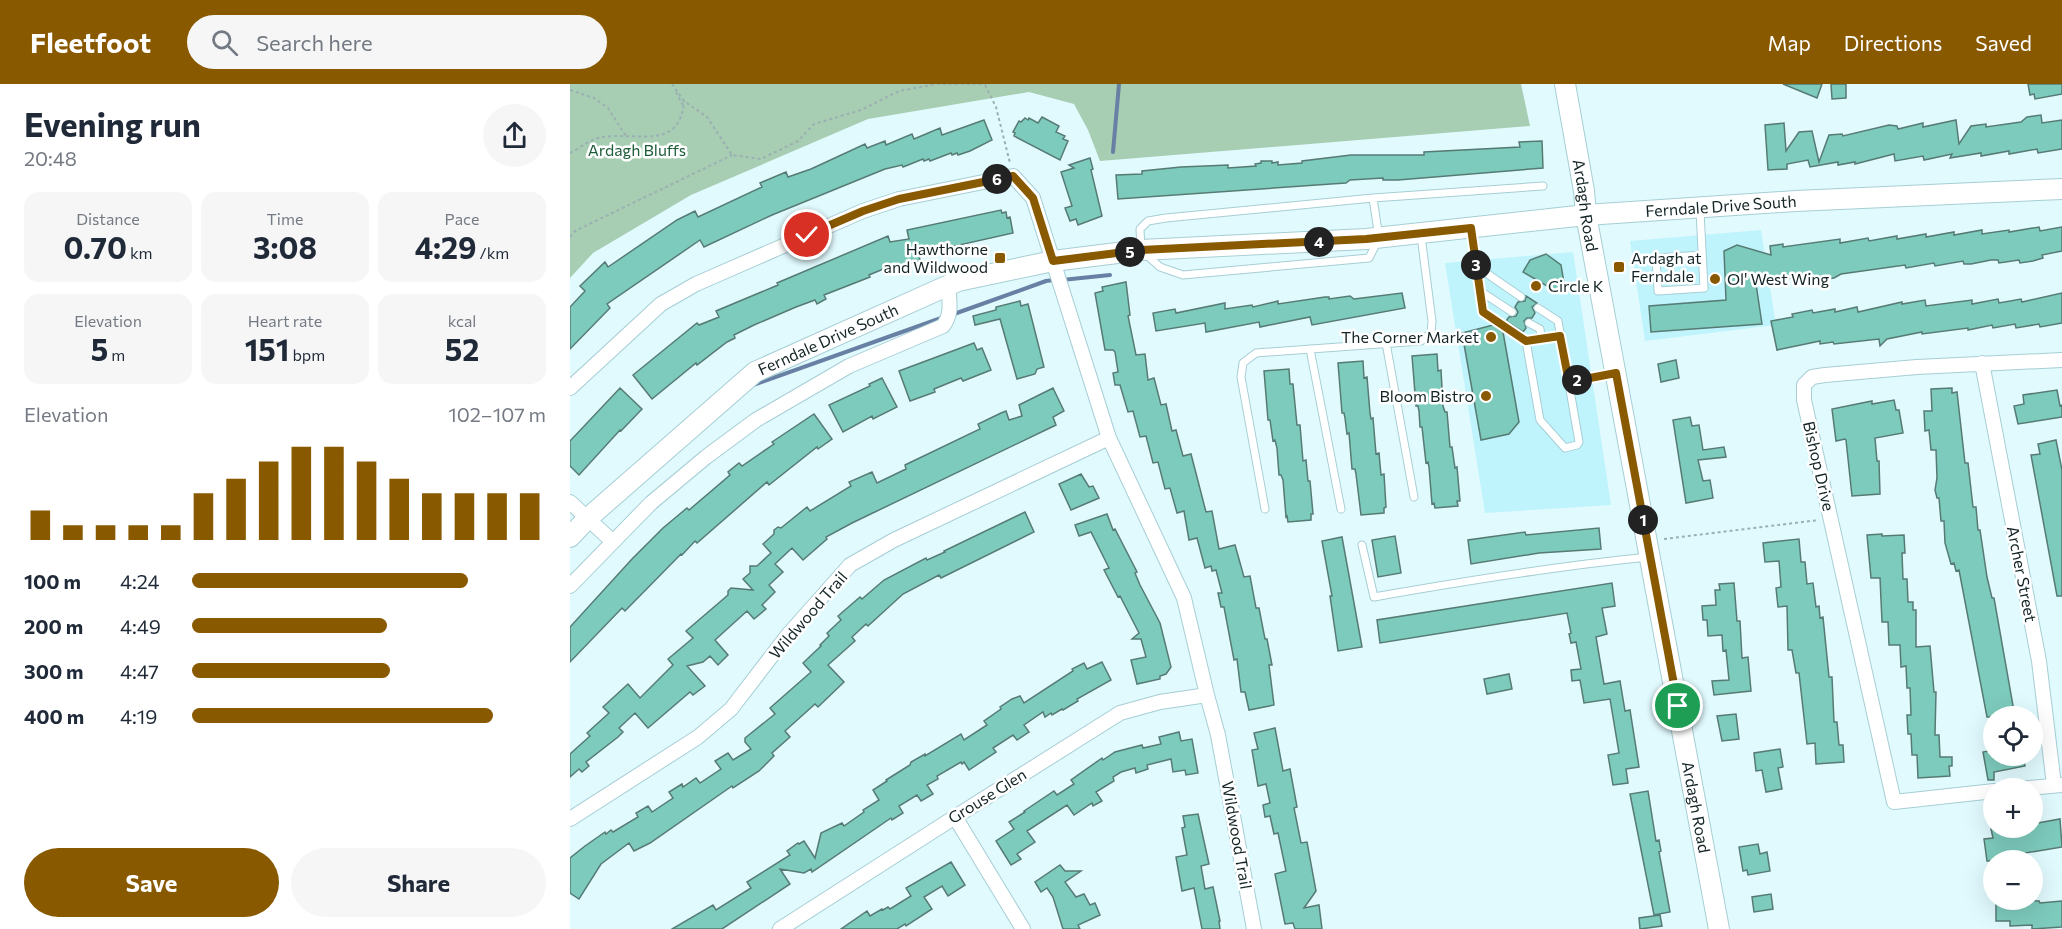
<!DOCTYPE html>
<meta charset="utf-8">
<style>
body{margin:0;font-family:Commissioner,sans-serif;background:#f6f6f7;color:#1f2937;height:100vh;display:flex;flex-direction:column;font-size:22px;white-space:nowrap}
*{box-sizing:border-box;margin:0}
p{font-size:20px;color:#747a83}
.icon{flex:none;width:33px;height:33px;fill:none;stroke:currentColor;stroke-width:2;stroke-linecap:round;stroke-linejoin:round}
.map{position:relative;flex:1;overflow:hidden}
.side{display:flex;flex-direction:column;background:#fff;width:570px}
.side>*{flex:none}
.buttons{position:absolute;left:1413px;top:622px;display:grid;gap:12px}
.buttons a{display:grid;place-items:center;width:60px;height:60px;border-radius:50%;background:#fff;box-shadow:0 6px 24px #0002;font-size:30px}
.pin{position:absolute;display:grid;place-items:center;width:51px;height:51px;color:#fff;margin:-26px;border:3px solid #fff;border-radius:50%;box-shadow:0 2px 6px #0007}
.km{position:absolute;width:30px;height:30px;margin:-15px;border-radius:50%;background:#222;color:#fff;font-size:16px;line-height:30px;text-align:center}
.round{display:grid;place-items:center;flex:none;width:63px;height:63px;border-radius:32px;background:#f6f6f7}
.summary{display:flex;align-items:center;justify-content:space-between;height:102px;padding:0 24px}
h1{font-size:33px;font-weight:700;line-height:45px}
.figures{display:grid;grid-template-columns:repeat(3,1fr);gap:9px;height:102px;padding:6px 24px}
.figures div{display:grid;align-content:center;border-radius:15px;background:#f6f6f7;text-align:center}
.figures b{font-size:30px;font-weight:700}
.figures small{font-size:16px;font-weight:400}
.figures p{font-size:16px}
.chart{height:168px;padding:12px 24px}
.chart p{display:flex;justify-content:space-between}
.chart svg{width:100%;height:108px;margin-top:6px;stroke:#895900;stroke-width:6}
.primary-button{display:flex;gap:12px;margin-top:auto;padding:12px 24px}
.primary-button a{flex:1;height:69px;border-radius:36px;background:#895900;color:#fff;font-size:24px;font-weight:700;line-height:69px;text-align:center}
.primary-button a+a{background:#f6f6f7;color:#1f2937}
ul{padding:0 24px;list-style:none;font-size:20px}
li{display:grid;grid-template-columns:96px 72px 1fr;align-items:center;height:45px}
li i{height:15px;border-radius:8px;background:#895900}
header{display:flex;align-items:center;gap:36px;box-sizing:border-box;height:84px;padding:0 30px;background:#895900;color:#fff}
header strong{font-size:28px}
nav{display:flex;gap:33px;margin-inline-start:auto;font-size:21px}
.search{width:420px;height:54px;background:#f6f6f7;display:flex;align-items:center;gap:15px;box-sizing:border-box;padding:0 21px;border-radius:33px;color:#747a83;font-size:22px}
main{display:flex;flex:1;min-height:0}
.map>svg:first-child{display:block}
.built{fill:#c0f4fd}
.green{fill:#a7cdb3}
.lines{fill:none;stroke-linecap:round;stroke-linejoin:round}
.stream{stroke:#6880a3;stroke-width:4}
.building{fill:#7dcbbd;stroke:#567b74;stroke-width:1.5}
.lane-casing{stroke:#a6ced5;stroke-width:9}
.street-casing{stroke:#a6ced5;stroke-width:16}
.secondary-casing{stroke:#a6ced5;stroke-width:22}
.path{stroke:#9ab0b3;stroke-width:2;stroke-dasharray:3 3;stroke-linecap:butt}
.lane{stroke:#fff;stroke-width:7}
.street{stroke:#fff;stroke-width:14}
.secondary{stroke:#fff;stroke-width:20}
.route-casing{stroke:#fff;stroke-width:12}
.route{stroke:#895900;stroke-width:8}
.poi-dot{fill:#895900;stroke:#fff;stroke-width:2}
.labels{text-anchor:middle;stroke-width:5;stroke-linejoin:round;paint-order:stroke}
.park-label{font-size:16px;fill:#1c5c38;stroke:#fff}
.street-label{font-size:16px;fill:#142426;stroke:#fff}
.poi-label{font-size:16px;fill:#142426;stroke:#fff;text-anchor:end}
</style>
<header>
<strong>Fleetfoot</strong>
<div class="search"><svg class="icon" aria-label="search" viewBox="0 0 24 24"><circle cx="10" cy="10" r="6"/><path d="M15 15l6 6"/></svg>Search here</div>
<nav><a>Map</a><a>Directions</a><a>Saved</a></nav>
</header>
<main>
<section class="side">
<div class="summary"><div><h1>Evening run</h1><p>20:48</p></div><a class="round"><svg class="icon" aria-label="share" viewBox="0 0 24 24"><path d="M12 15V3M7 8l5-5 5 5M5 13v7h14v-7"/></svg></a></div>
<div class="figures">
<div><p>Distance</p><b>0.70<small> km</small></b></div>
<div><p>Time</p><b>3:08</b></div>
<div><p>Pace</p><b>4:29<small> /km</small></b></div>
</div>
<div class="figures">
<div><p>Elevation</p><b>5<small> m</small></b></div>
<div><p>Heart rate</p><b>151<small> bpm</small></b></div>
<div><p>kcal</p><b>52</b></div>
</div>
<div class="chart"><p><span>Elevation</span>102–107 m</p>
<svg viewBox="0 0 160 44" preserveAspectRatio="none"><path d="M5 44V32M15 44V38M25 44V38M35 44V38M45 44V38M55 44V25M65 44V19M75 44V12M85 44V6M95 44V6M105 44V12M115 44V19M125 44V25M135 44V25M145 44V25M155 44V25"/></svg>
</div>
<ul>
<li><b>100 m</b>4:24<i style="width:78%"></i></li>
<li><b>200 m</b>4:49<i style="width:55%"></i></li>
<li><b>300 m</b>4:47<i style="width:56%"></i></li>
<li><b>400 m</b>4:19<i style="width:85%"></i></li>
</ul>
<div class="primary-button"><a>Save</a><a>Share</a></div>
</section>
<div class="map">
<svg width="1492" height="845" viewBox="0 0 1492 845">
<rect width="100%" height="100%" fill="#e1fafe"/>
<path class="built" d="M1191 146 1206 241 1075 257 1060 157Z
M1003 168 1041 421 915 429 875 179Z"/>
<path class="green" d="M0 0H951L960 42 530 77 518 46 504 20 459 8 298 35 121 111 23 169 0 194Z"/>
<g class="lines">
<path class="stream" d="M543 68 549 0
M492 196 540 191
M384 230 476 197 484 196
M183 301 374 233"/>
</g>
<path class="building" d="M1213 0H1252L1247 14Z
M1261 0H1276V14L1262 15Z
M1458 0H1492V10L1465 15 1464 10 1460 11Z
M1471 31 1472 39 1492 36V65L1468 69 1467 65 1439 70V67L1411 72V69L1380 74 1382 70 1354 76 1353 72 1325 77 1324 70 1285 80V78L1268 81V78L1240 83 1238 76 1217 80V85L1198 86 1195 41 1214 39 1216 67 1229 48 1242 47 1249 78 1259 51 1272 50 1273 52 1319 41 1327 42 1328 45 1353 39V43L1386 36 1389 60 1401 42 1416 40V43L1451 38 1457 33Z
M472 33 489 42 486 48 495 52 493 55 498 57 490 76 444 52 445 49 443 48 449 37 451 38 455 34 458 36 459 34 468 39Z
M414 36 422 56 400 67 388 71 387 69 382 71 381 69 360 77 359 75 354 77 353 75 333 83 332 81 315 85 202 131 134 163 130 156 37 220 40 224 0 265V223L15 207 10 202 35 178 38 183 107 136 125 127 128 133 192 103 190 99 216 88 218 93 241 85 295 60 297 64 315 57 316 61 342 50 344 55 370 44 372 51Z
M972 57 973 84 828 96H813V94L780 96 776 99 761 100 548 115 546 91 572 90V87L611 83 658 81V84L686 82 685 80 691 79V77H702V79L708 78V81L732 79V77L781 71H854V68L950 63 949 58Z
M520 74 523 85 521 86 532 132 508 141 506 135 500 137 495 124 502 122 491 88 504 84 499 81Z
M431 126 432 129 436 128 437 134 440 133 443 149 349 170 350 177 324 184 323 181 299 191 300 193 254 211 256 215 247 220 245 216 226 223 184 241 164 251 165 254 157 258 127 281 126 279 82 315 63 291 127 239 129 241 149 233 146 227 208 201 207 199 318 152 320 158 339 155 337 146Z
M1469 143 1470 147 1492 143V167L1472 171 1473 174 1463 177 1450 179 1449 176 1429 179 1428 176H1421L1401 180H1394L1393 177 1365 182 1364 179 1336 184 1335 181 1271 190 1264 194 1250 196V193L1224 198 1223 194 1208 196 1202 199 1200 197 1186 200 1192 240 1081 248 1079 222 1156 216 1154 167 1167 161 1201 171 1200 162 1213 160V163L1270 155V159L1298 154 1299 157 1327 152V155L1356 150V153L1384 148V151L1412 146V150L1439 146V148Z
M976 170 991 181 994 199 989 209 953 188 960 176Z
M556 198 560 231 558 232 566 271 575 270 578 296 584 294 591 321 596 320 602 347 606 346 613 372 621 370 636 428 642 427 649 465 665 461 674 493 680 492 686 524H689L695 555H697L702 581H699L704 621 679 626 675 608H671L667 575 664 576 654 523H651L648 509H652L646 486 642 487 641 482 635 484 627 454 619 456 614 427 607 429 600 404 595 405 588 378 583 379 576 352 570 353 563 327 558 328 550 301H545L543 289 548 288 545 268 543 266H535L525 209 533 207 532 203Z
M832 209 835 224 742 241 740 233 690 243 689 238 636 248 635 239 586 247 583 229 605 225 606 229 655 219V225L682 221 683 223 708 217V220L755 213H759V215L780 212 784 215Z
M1492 209V239L1470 243 1469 240 1446 244 1445 240 1423 244 1422 241 1398 246V244L1352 250V248L1317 255 1310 262 1309 255 1264 260 1263 258 1250 260V257L1207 266 1201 237 1223 233 1222 230 1242 226 1243 229 1265 225V228L1287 223 1288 228 1332 218V220L1355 216 1356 222 1402 216V220L1428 215 1429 219 1451 215 1452 218Z
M956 212 967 219 962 223 965 229 962 234H957L954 237 956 244 953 248 936 237 939 233 946 232 948 228 945 223 948 218 955 217Z
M450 217 451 222 458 220 474 283 467 285 465 290 447 295 430 235 405 241 403 232 426 226V223Z
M923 241 933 248 949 338 939 350 911 356 892 249Z
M404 259 407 266 412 264 421 286 393 297 391 294 364 305 365 308 340 317 329 287Z
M867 270 868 287 871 286 873 322 875 328H877L880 363H882L885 384 887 383 890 417H887L888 422 865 424 864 419 862 420 859 383 858 378 856 379 852 343H850L849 327 848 322H846L842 272Z
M1106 276 1109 294 1091 298 1088 280Z
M793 277 794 294 797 293 800 329 801 335 803 334 806 370 809 369 811 391 814 390 816 423 814 424V429L791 431 786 390 785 385H782L779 349 777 350 775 334 774 329H772L768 279Z
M719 285 720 300H723L727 341H730L733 377 736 376 738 397H740L743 430H741V436L718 438 717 432 716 433 713 396 711 391H709L707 364 705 356 703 357 700 336H698L694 287Z
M312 294 327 323 303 335 302 332 273 348 259 321 300 302 299 300Z
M50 304 72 325 51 347 50 346 9 391 0 382V357Z
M483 304 494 327 483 333 486 341 282 439 256 453 257 455 233 476 222 464 205 480 213 488 199 501 205 508 192 521 196 525 184 535 177 527 145 556 158 571 148 581 140 572 133 578 117 582 135 602 123 611 120 608 78 644 65 629 49 644 53 648 48 653 16 678 19 682 12 688 9 685 0 693V670L20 652 17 649 39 629 33 623 58 600 70 614 103 581 98 575 123 554 116 547 158 511V507L161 504 183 506 173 495 180 489V482H187L201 469 193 460 204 450V446L208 443 211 444 237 423 240 427 281 402 279 398 302 388 307 399 336 385 335 381 410 345 408 340 431 329 436 327 439 336 452 332 449 321Z
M1382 304V309L1387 308 1395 379H1398L1403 423H1406L1408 446H1410L1417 493 1422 514H1424L1445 633H1417L1389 486 1386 487 1384 479 1381 480 1375 459 1374 437H1371L1369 414H1367L1365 406 1367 394 1366 366H1361L1359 346 1355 347 1354 327H1362L1361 305Z
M1487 306 1490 322 1492 321V333L1448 340 1444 322 1454 320 1453 311Z
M1324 316 1326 326H1329L1333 349 1305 354 1307 377H1309L1310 410 1282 412 1276 356 1275 355 1266 357 1262 325 1302 317V320Z
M244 330 262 355 248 365 247 363 199 401 197 398 127 459 125 457 112 471 111 470 55 527 52 524 0 578V543L62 475 93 444 117 424 119 426 160 391 158 388 169 379 172 382 204 360 202 358Z
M1120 333 1122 342 1129 341 1133 366 1154 363 1156 373 1128 376 1133 397 1140 396 1143 414 1116 419 1103 336Z
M1486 356 1492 386V512H1487L1461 371 1470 370 1468 360Z
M511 390 519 403 523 402 529 414 501 426 489 400Z
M455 428 464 448 371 494 369 491 333 510 298 542 296 540 282 553 285 557 258 581 274 598 248 623 245 620 215 647 220 653 202 669 204 672 189 687 163 704 162 702 80 759 64 767 59 759 31 780 9 815 0 809V774L15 762 35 748 36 750 41 746 43 748 68 733 66 729 78 722 82 728 103 714 99 708 112 700 113 703 126 694 130 699 151 685 145 677 158 669 163 676 181 665 175 658V654L205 630 200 624 241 588 233 579 251 562 250 561 259 552 257 549 271 536 268 532 290 513 292 515 314 496 356 474 357 476 375 468 374 467Z
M537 430 543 446 545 445 567 488 565 489 570 501 590 539 601 583 596 590 590 592V595L567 600 561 576 576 573 571 555H562L569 549 550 512 548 513 534 486 539 484 521 448 509 452 505 441Z
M1029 444 1031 465 969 469 901 480 898 456 955 448 956 451Z
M1312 450V452L1334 451 1335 469H1332L1333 495H1337L1338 518H1343V526H1346V563L1360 562 1364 608H1366L1365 651H1369L1370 673H1382V682H1379L1380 692 1348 694 1347 671H1342L1341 650H1338L1337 631H1341L1340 604H1337L1336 582 1331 583 1330 561H1319L1318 538H1312L1310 494H1301L1297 451Z
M825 452 831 489 808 493 802 456Z
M772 453 792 563 768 567 760 512H762L752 457Z
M1229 455 1231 478H1235L1237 500 1243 499 1246 523 1249 522 1250 534 1253 533 1259 593H1262L1264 638H1267L1269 661H1273L1274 678 1246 680 1245 659 1237 660 1229 589H1226L1222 566H1218L1217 522 1208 523 1206 504 1211 503 1209 477 1195 478 1193 459Z
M1042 499 1045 522 1032 524 1037 550 1026 553 1034 600 1050 597 1055 627 1060 626 1069 683 1056 685 1058 699 1043 701 1038 671 1049 669 1040 615 1014 619 1010 596 1002 597 1001 586 1011 585 1006 558 1001 559 999 550 1001 549 997 529 810 559 807 536Z
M1164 499 1167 537H1170L1172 574 1178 573 1181 607 1144 611 1142 597 1159 596 1156 566 1153 567 1152 551 1138 552 1137 536H1133L1132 522 1146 521 1145 506H1150L1149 500Z
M532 578 541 596 507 615 508 617 493 626 492 625 482 631 481 629 475 633 473 628 454 641 459 648 447 656 443 651 423 664 426 668 399 686 394 678 392 680 391 678 367 692 368 695 357 701 363 710 351 717 347 711 329 722 333 729 322 736 321 734 242 788 241 785 234 789 210 785 220 800 152 845H102L143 821 146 826 181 804 177 798 220 771 217 767 228 759 229 760 234 757 245 774 251 749 272 739 274 742 294 728 293 726 309 716 303 706 317 697 316 696 340 681 341 678 355 670V672L391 650 394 656 417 641 414 637 431 625 430 623 442 615 450 612 454 619 503 587 502 585 514 579 517 585Z
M939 590 942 605 917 610 914 595Z
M1166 630 1169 655 1152 657 1147 632Z
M705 644 713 687 720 685 727 723 724 724 731 759 737 758 746 807 734 824 749 821 752 845H725L723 839 715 840 705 790 716 787 708 749 704 750 700 732 695 733 693 721 700 719 696 700 688 702 682 666 688 665 684 649Z
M609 648 611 657 622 655 628 689 616 691 615 686 603 688 601 675 577 681 578 685 566 689 565 684 551 688 543 693 544 697 526 708 532 717 523 722 522 719 504 731 497 721 457 747 465 758 447 770 451 775 441 781 426 757 444 745 439 738 455 728 454 727 484 707 487 711 504 700 501 696 532 674 533 676 545 668 572 661 573 664 591 660 589 653Z
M1210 665 1213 683 1208 684 1212 705 1196 708 1192 686 1186 687 1184 669Z
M1424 666V672H1453L1455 682 1424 688V696H1418L1413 668Z
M1078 707 1086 757 1089 756 1091 767 1089 768 1100 828 1084 831 1060 710Z
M628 730 639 780 631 782 635 805 643 803 650 837H649L650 845H632L624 804 612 807 606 773 617 771 612 744 615 743 613 732Z
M1490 735 1492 763 1437 772 1438 777H1417L1414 755 1423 754 1421 745 1462 744V740Z
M1188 760 1190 770 1197 768 1200 787 1178 791 1177 786 1173 787 1169 763Z
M381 778 395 801 378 812 372 802 354 813 362 825 336 842 335 840 327 845H271L297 827 300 832 312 825 313 826 318 823 320 825 341 812 336 804Z
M490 781 495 787H511L495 798 506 813 514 810 520 821 525 819 530 831 508 841 510 845H493L483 813 477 804 471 808 465 798Z
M1201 810 1203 825 1184 828 1182 813Z
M1426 816 1469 817 1470 819 1492 817V843L1462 845V841L1440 842V837H1426Z
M1090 831 1092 842 1070 845 1069 834Z"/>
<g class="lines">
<defs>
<path id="lane" d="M803 114 809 154 799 174 613 191 590 183 571 166 570 145 578 137 596 134 803 114 973 102
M1130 127 1134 204 1088 207 1086 174 1132 171
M901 146 913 228 956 257 970 336 995 364 1007 361 1009 358 988 237 968 224
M906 182 951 213
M910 207 942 228
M959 239 970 245 971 255
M956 257 990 252
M816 259 844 413
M740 265 771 425
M999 298 1043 289
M695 425 671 293 673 279 686 269 851 257 861 249 862 237 851 152
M792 461 804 513C895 497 986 482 1078 473"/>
<path id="street" d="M1412 279 1469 577 1484 701
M0 304 91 220 126 200 293 127 329 115 443 92 463 114 539 354 614 514 637 611 648 651 684 845
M0 418 43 458
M0 502 81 419 136 373 186 336 279 282 373 242C383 229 379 216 378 201
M1447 705 1492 701
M1424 707 1324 718 1234 316V301L1242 293 1255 291 1347 283 1492 276
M385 733 453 845
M0 735 128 653 161 625 217 552 280 481 324 456 539 354
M210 845 385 733 550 629 590 618 637 611"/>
<g id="secondary">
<path id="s1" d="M995 0 1014 107 1016 131 1149 845"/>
<path id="s2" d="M0 453 17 435 185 288 388 197 483 177 571 166 796 155 1016 131 1226 117 1492 105"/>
</g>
</defs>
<use href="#lane" class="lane-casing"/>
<use href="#street" class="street-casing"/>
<use href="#secondary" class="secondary-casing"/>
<path class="path" d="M102 0 114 17 137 33 162 71 191 75 228 57 244 40 291 26 329 7 367 0H416
M415 1 426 23 440 79
M0 6 24 14 38 24 56 52
M106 8 113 21
M0 69C10 64 22 54 33 53 68 48 110 67 114 17
M0 153 5 147 162 71
M1094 455 1249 436"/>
<use href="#lane" class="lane"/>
<use href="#street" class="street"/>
<use href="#secondary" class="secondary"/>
</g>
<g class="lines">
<defs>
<path id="route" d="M237 151 293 127 329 115 443 92 463 114 483 177 571 166 796 155 901 144 913 228 956 257 990 252 999 298 1046 289 1108 622"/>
</defs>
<use href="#route" class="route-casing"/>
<use href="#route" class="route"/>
</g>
<g class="poi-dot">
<rect x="424" y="168" width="12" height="12" rx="3"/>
<rect x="1043" y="177" width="12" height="12" rx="3"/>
<circle cx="1145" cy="195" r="6"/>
<circle cx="966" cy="202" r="6"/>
<circle cx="921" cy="253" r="6"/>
<circle cx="916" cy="312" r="6"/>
</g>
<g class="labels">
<g class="park-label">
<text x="67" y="72">Ardagh Bluffs</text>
</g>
<g class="street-label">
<text dy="6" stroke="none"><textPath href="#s1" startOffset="123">Ardagh Road</textPath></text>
<text dy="6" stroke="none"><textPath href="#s2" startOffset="1238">Ferndale Drive South</textPath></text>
<text dy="6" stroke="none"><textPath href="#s2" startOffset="328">Ferndale Drive South</textPath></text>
<text transform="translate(1249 382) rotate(77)" y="6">Bishop Drive</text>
<text transform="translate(1452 490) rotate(79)" y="6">Archer Street</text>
<text transform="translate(238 531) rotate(-49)" y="6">Wildwood Trail</text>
<text transform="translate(417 712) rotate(-32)" y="6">Grouse Glen</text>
<text dy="6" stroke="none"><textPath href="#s1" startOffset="735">Ardagh Road</textPath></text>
<text transform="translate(667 751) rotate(80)" y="6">Wildwood Trail</text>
</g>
<g class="poi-label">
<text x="418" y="171">Hawthorne<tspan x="418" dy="18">and Wildwood</tspan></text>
<text x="1061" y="180" text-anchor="start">Ardagh at<tspan x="1061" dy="18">Ferndale</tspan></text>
<text x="1157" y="201" text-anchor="start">Ol' West Wing</text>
<text x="978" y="208" text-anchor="start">Circle K</text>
<text x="909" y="259">The Corner Market</text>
<text x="904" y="318">Bloom Bistro</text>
</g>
</g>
</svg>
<div class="buttons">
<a><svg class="icon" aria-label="locate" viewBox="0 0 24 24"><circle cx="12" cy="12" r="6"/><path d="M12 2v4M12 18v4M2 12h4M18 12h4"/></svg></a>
<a>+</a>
<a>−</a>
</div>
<div class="pin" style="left:1108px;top:622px;background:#1e9e55"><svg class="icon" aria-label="arrive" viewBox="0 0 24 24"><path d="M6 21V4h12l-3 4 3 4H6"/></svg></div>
<div class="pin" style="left:237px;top:151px;background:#d93025"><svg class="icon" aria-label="check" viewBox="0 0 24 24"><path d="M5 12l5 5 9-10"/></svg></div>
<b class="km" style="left:1073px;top:436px">1</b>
<b class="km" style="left:1007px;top:296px">2</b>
<b class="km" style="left:906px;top:181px">3</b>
<b class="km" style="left:749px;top:158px">4</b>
<b class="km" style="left:560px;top:168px">5</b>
<b class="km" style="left:427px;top:95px">6</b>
</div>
</main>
